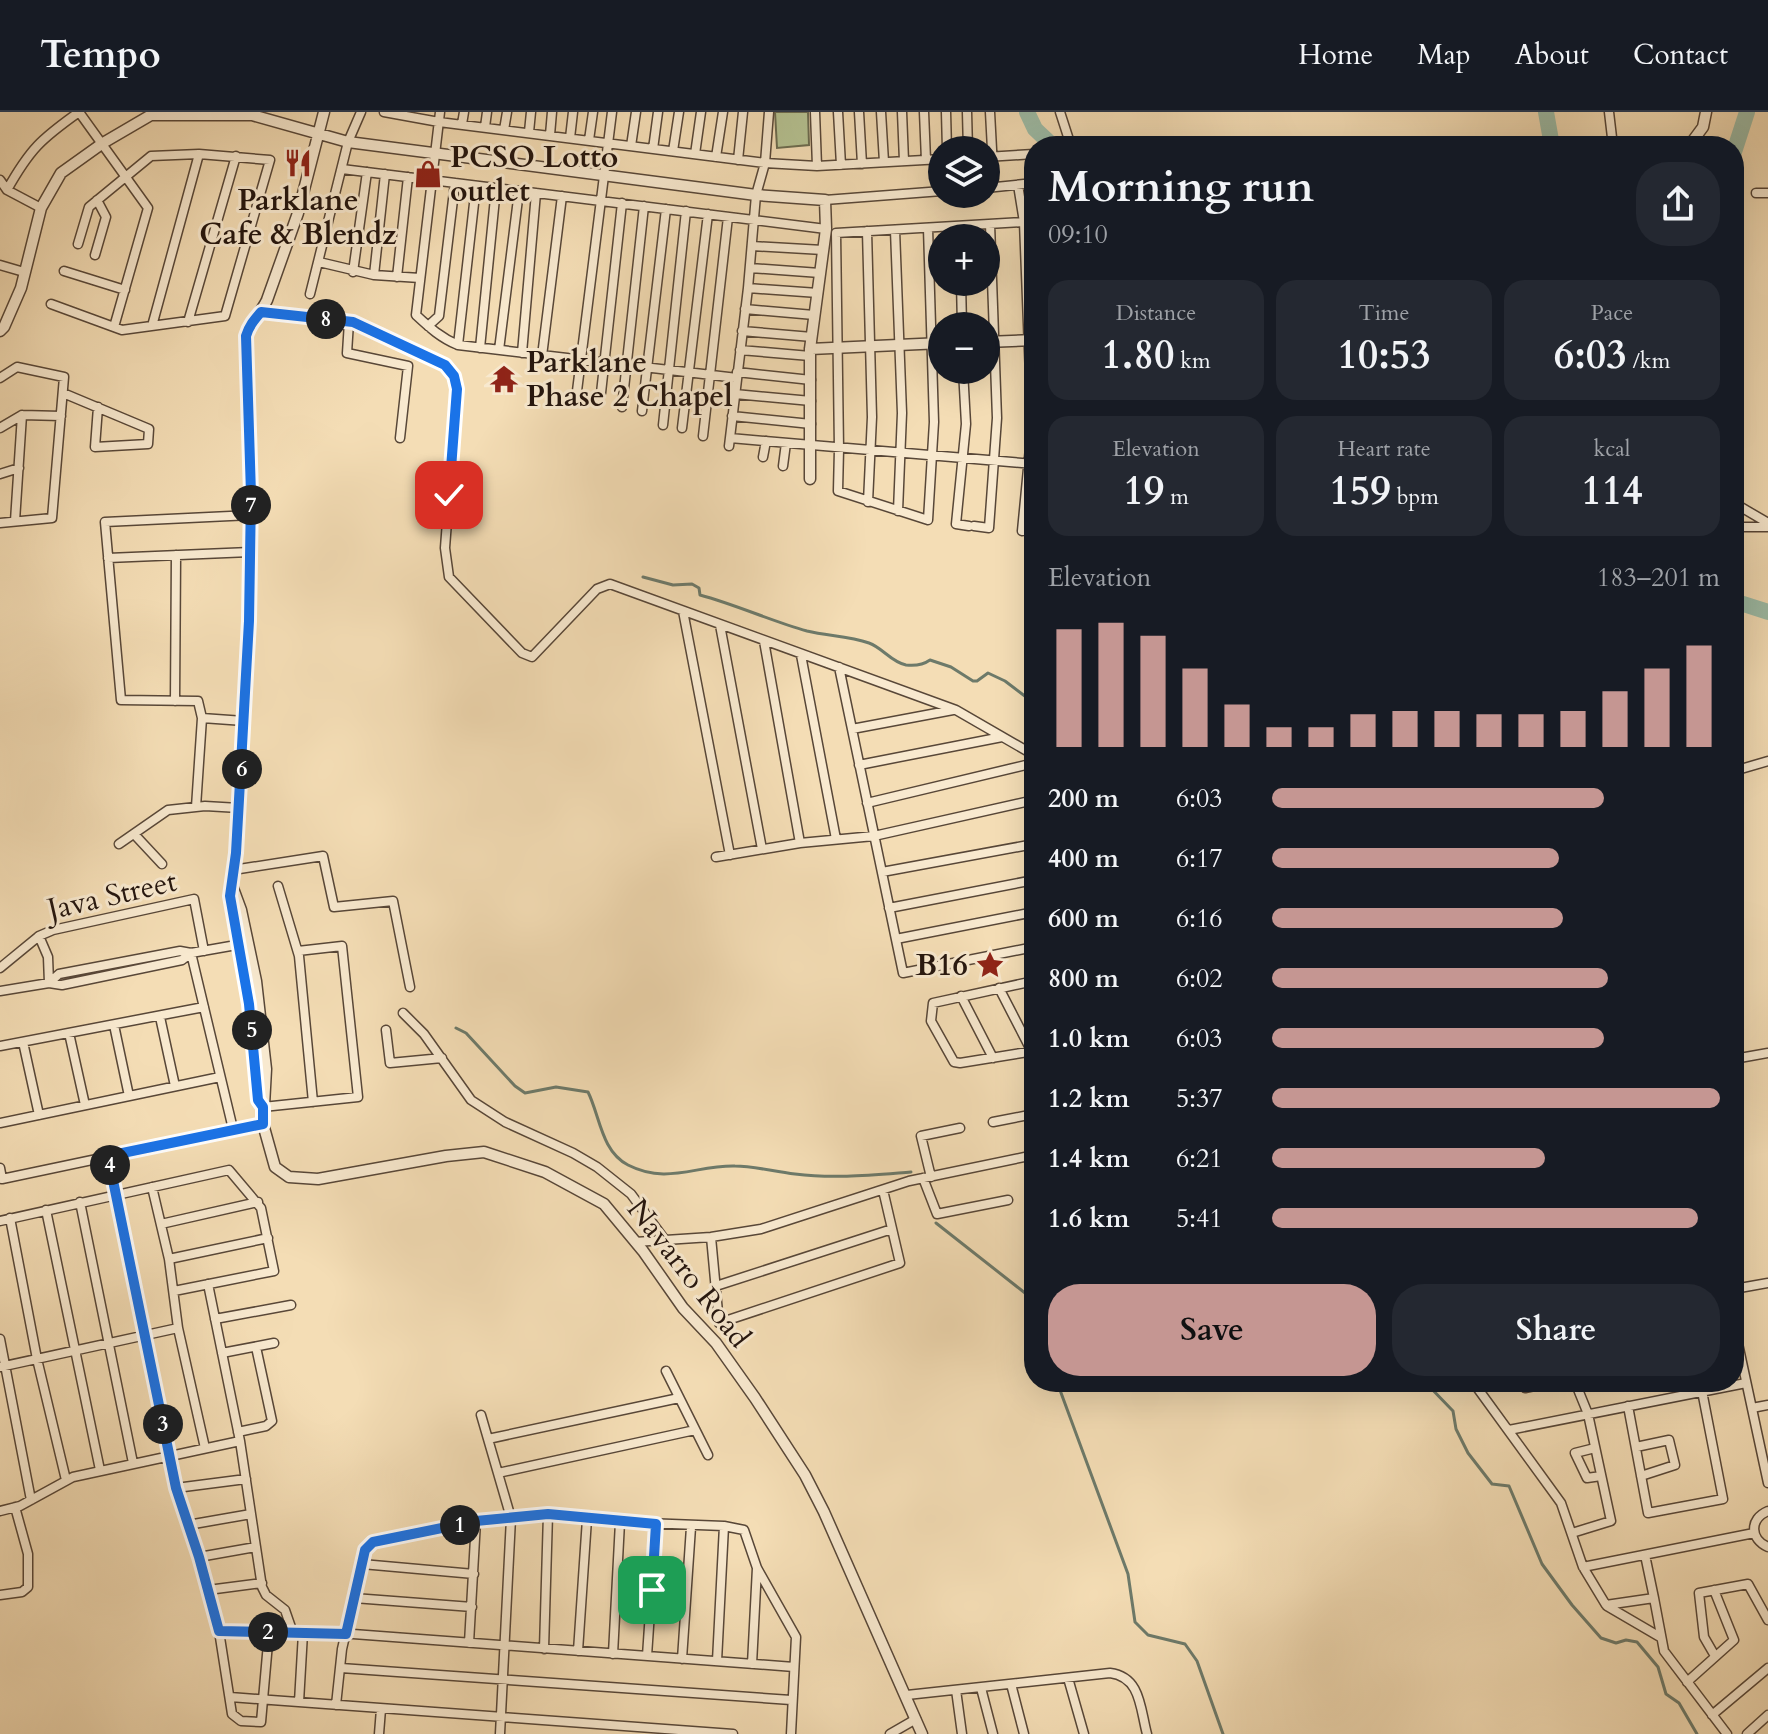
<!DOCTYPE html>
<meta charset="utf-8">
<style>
body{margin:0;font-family:Cardo,serif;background:#242831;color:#f1f3f6;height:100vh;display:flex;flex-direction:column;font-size:30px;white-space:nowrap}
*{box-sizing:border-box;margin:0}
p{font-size:26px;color:#9ea1a6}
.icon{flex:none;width:44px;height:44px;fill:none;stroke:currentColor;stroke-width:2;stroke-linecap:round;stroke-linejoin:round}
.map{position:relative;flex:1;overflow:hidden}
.details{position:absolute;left:1024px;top:24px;width:720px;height:1256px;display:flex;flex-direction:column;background:#171b24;border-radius:32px;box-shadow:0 8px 32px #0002}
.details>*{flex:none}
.buttons{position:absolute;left:928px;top:24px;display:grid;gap:16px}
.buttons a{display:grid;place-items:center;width:72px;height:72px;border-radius:50%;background:#171b24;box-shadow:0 8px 32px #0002;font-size:40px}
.pin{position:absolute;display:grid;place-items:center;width:68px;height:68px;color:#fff;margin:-34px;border-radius:16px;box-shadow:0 4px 12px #0006}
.km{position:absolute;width:40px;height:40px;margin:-20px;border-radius:50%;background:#222;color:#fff;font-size:22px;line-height:40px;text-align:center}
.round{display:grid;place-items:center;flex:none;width:84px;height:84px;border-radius:32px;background:#242831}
.overview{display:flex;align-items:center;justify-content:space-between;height:136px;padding:0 24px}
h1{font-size:44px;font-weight:700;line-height:60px}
.stats{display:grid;grid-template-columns:repeat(3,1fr);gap:12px;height:136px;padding:8px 24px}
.stats div{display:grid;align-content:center;border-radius:20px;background:#242831;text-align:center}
.stats b{font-size:40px;font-weight:700}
.stats small{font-size:22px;font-weight:400}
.stats p{font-size:22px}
.chart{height:224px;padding:16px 24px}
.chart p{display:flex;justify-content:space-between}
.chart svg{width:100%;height:144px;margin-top:8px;stroke:#c59692;stroke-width:6}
.primary-button{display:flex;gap:16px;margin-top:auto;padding:16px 24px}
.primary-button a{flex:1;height:92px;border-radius:32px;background:#c59692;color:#111;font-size:32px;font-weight:700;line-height:92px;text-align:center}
.primary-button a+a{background:#242831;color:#f1f3f6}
ul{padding:0 24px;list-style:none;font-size:26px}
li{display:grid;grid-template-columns:128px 96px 1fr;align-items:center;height:60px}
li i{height:20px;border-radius:10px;background:#c59692}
header{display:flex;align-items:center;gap:48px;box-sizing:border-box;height:112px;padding:0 40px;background:#171b24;border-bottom:2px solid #363941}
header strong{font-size:38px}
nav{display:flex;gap:44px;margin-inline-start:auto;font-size:28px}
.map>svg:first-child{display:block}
.green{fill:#b5c292;stroke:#6c6c50;stroke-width:2}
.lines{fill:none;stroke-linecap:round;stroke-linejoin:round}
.stream{stroke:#6d7a6a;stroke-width:3}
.river{stroke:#9dbda8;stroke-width:16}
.minor-casing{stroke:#584738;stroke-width:11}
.tertiary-casing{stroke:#584738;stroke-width:13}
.minor{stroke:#f8e9cf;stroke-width:8}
.tertiary{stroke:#f8e9cf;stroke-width:10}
.route-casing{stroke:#fff;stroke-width:16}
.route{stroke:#1a73e8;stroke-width:10}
.labels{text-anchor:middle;stroke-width:6;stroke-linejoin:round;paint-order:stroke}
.poi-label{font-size:30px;font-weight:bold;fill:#24150e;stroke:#f8e9cf;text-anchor:start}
.street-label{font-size:30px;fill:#24150e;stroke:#f8e9cf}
</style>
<header>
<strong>Tempo</strong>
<nav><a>Home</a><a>Map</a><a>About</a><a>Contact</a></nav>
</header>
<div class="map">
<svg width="1768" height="1622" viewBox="0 0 1768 1622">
<rect width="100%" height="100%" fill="#f4ddb5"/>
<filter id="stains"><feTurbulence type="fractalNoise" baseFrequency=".0025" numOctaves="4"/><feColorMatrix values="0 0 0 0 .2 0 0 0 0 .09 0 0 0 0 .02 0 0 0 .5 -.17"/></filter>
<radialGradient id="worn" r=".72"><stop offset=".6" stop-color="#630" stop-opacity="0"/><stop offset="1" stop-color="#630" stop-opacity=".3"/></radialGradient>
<path class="green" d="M775 0H808L809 33 777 36Z"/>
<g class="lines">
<path class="stream" d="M643 465 673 473 692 472 699 476 700 483C737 493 771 509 807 519 828 524 849 524 869 531 883 536 891 550 906 553 915 554 923 553 930 548L951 555 973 569H977L988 561 1005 569 1034 591
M456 916 466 921 515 974 525 981 556 975 588 980C600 1004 601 1039 628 1053 667 1073 696 1053 735 1054 755 1054 775 1060 795 1062 834 1067 872 1063 911 1060
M936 1111 1025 1181 1034 1200
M1057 1270 1128 1462 1135 1510 1148 1523 1185 1532 1197 1549 1223 1622
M1425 1270 1453 1299 1456 1317 1468 1341 1492 1372 1509 1374 1542 1452 1572 1493 1601 1526 1616 1531 1626 1528 1637 1530 1658 1555 1666 1582 1679 1591 1697 1622"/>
<path class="river" d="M1027 0 1035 17 1053 34
M1546 0 1552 34
M1734 40 1747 0
M1734 126V130
M1734 489 1768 500"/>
<defs>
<path id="minor" d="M79 0 148 96 114 215
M384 0 439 10 765 51 817 54 942 47
M440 0 416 203C430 216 441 226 458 233L737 266
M815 0 817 54
M838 0 841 53
M859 0 862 52
M881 0 884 50
M902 0 904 49
M924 0 926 48
M946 0 947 38
M967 0 968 38
M990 0 994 75
M1060 0 1071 34
M1609 0 1613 34
M462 12 464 0
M485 15 487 0
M504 18 507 0
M529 20 531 0
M550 23 552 0
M570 26 573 0
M589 28 593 0
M631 34 636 0
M653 37 658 0
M673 39 679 0
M695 42 701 0
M716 45 723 0
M986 45 1034 42
M738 48 743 0
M342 57 826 117
M0 68 7 78 41 96
M1018 73 1024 110 1032 315 1022 419
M986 76 1034 71
M7 78C30 37 41 27 79 0
M1756 81H1768
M825 88 942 79
M928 116 934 310 928 408 838 379 839 337 836 121 1024 110
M895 118 902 301 898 399
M867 119 872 305 868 390
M752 134 823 138
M95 143 106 105 97 88
M319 150 374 163 420 166
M0 153 24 160
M750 156 820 161
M64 159 125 178
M353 160 367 60
M374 163 385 62
M397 165 408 65
M961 170 962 214
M748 176 818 181
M310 182 348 30 361 0
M51 192 122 218 225 204 270 48 199 42 151 44 89 95 78 132
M745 197 814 203
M261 200 353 210 433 246C447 254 453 261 457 277L445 436 449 465 522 541 532 545 597 477 610 472 956 598 1034 643
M188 210 236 44
M349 210 347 241 408 254 400 326
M152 214 199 42
M428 214 439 204 455 71
M742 219 812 225
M458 233 476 74
M480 236 496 76
M499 238 519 79
M740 238 810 244
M522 241 536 81
M542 244 562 84
M963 258 966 312 956 412 969 414
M737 260 811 268
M0 266 17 255 64 265 52 406 0 411
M577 279 612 0
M63 281 149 317 148 332 95 335 98 295
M601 281 622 91
M735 282 811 289
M622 295 644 94
M642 299 666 97
M732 304 811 312
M663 313 686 99
M0 316 22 303 61 304
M682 316 708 102
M703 324 728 105
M730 326 1034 352
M729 334 748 176 756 83 765 51 769 0
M763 345 766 329
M783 354 786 331
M0 362 19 356
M1734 391 1768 411
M15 409 22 303
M974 414 989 416 997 306 990 112
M1734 415H1768
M108 446 250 440
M683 499 730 743
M720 513 762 737
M764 529 800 731
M801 543 836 727
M839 555 903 861 1034 835
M175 589 176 443
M202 606 198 589 121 588 105 410 251 403
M852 617 953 598
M859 653 1002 625
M1734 659 1768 649
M867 691 1034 651
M196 695 202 606 244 609
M134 722 162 752
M119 732 168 698 205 694 239 696
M716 745 800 731 874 724 1034 688
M233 758 323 744 334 795 393 789 410 875
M882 760 1034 732
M278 774 299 844 313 990
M889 796 1034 768
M39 824 48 845 49 871
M896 827 1034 800
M191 841 233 1017
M0 856 39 824 53 818 194 787 204 839
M1034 869 933 891 931 909 954 950 960 951 1034 939
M49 871 59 862 180 839 191 841 242 832
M999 876 1032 940
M0 879 49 871 62 873 182 848 191 841
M961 884 993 946
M403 901 424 922 471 988 505 1010 573 1041 597 1055 631 1082 665 1128
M160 905 175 974
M114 913 129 984
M386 918 390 951 442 946
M69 921 85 993
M23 930 39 1003
M0 934 204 895
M1734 947 1768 941
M263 995 358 985 342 834 298 839
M993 1010 1034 1002
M0 1011 220 965
M108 1044 168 1343 219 1519 232 1602 241 1609 261 1610 269 1520
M0 1056 2 1067 263 1012
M931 1065 921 1024 960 1016
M923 1066 937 1102 1008 1088
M152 1075 169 1147 178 1216 205 1336
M80 1090 133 1351
M46 1098 100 1358
M10 1106 37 1247 66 1368
M0 1109 229 1058 261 1096 274 1159 174 1179
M161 1112 258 1090
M711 1125 719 1211 900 1151 883 1078
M635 1130 711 1125 761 1117 909 1069 1034 1043
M169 1147 268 1126
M208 1172 240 1329 262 1475 266 1483 285 1498 293 1521
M716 1174 892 1117
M1734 1177 1768 1171
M215 1207 291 1193
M1734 1213 1768 1371
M0 1227 31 1388
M222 1241 274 1231
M0 1255 178 1216
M666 1259 708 1343
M1473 1270 1561 1391 1583 1455 1606 1493 1654 1486 1645 1443
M1520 1270 1525 1276 1553 1270
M1628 1294 1648 1401 1723 1387 1702 1279
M1752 1296 1768 1293
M481 1303 511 1406 500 1622
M1509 1318 1746 1271
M238 1320 266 1314 272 1309 256 1235
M488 1327 679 1286
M1636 1335 1669 1328 1675 1353 1641 1364
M1595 1336 1575 1341 1587 1366 1601 1364
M498 1361 695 1318
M176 1376 246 1367
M0 1399 20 1394 73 1365 240 1329
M1768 1399C1749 1407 1750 1427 1768 1435
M188 1413 251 1402
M1572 1421 1611 1409 1588 1302 1575 1270
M199 1445 256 1435
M362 1452 474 1462
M1583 1455 1754 1421
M208 1478 262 1471
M0 1483 22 1480 28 1475V1442L15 1395
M354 1486 472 1495
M1654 1486 1664 1539 1727 1622
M1607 1494 1660 1525
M219 1519 353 1522 794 1555
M469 1531 476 1409
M544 1537 548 1402
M578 1539 587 1407
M613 1542 620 1410
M647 1544 656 1412
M1715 1544 1704 1525 1699 1481 1748 1472 1768 1508
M682 1547 691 1415
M717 1549 724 1414
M752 1552 757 1456
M341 1556 791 1588
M1068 1566 1084 1622
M1687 1570 1734 1528 1714 1478
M1011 1572 1024 1622
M981 1576 993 1622
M956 1578 962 1622
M907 1583 1110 1561C1141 1565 1140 1596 1147 1622
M230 1585 733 1622
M299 1590 303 1521
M336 1593 342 1537 365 1438 373 1430 476 1409 548 1402 620 1410 724 1414 744 1418 757 1456 796 1525 791 1622
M1712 1603 1768 1556
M379 1622 381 1597
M890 1622 916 1607
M1747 1622 1768 1603"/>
<path id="tertiary" d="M1689 34 1703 15 1706 0
M0 219 4 215 21 176 41 96 61 61 103 31 151 3H252L348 30 756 83 825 88 826 117 810 237V367
M986 230 1034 228
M810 237 942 231
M231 771 241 798 256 869 266 957 263 1012 275 1055 289 1065 318 1067 446 1044 484 1040 545 1060 604 1092 643 1139 683 1196 716 1231 755 1286 805 1363 824 1400 922 1622
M263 995 258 988 249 892 230 784 236 741 249 509 251 403 246 224C250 210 261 201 267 188L298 101 324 0"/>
</defs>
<use href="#minor" class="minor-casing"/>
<use href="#tertiary" class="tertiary-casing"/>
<use href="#minor" class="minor"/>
<use href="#tertiary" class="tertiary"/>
</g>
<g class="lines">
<defs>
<path id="route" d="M449 383 457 277 454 264 445 253 353 210 261 200C254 208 249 214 246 224L251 382 249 509 236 741 230 784 249 892 258 988 263 995V1012L108 1044 176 1376 199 1445 219 1519 346 1522 365 1438 373 1430 476 1409 548 1402 656 1412 652 1478"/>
</defs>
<use href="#route" class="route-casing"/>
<use href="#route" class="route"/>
</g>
<defs>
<symbol id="restaurant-bare" viewBox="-9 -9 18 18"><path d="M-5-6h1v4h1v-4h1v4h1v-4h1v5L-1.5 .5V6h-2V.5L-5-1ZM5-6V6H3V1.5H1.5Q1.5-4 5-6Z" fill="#8f2418" stroke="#f8e9cf" stroke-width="2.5" paint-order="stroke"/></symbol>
<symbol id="shop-bare" viewBox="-9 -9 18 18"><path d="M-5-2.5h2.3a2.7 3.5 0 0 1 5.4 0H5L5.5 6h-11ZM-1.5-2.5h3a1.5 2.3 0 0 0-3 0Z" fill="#8f2418" stroke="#f8e9cf" stroke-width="2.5" paint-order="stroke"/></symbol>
<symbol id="temple-bare" viewBox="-9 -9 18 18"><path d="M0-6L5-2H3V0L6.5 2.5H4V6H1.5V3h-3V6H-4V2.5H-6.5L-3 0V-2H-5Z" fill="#8f2418" stroke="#f8e9cf" stroke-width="2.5" paint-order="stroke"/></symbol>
<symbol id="sight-bare" viewBox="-9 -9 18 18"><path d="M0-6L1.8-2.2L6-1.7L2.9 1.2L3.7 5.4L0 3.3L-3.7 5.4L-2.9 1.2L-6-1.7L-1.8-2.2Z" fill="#8f2418" stroke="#f8e9cf" stroke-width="2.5" paint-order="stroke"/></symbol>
</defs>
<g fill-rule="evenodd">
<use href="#restaurant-bare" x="278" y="31" width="40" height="40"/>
<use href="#shop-bare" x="408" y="42" width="40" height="40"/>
<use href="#temple-bare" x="484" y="247" width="40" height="40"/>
<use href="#sight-bare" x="970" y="833" width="40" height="40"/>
</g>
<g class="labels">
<g class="poi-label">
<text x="450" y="55">PCSO Lotto<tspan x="450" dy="34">outlet</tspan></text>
<text x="298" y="98" text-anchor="middle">Parklane<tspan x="298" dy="34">Cafe &amp; Blendz</tspan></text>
<text x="526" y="260">Parklane<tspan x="526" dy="34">Phase 2 Chapel</tspan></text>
<text x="968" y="863" text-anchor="end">B16</text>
</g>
<g class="street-label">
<text transform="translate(112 783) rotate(-13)" y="10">Java Street</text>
<text transform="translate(689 1161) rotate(52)" y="10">Navarro Road</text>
</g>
</g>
<rect width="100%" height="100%" filter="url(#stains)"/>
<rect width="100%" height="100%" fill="url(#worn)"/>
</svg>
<div class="buttons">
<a><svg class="icon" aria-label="layers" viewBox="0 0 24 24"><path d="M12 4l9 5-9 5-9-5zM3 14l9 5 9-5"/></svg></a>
<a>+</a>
<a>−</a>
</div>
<div class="pin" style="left:652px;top:1478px;background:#1e9e55"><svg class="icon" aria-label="arrive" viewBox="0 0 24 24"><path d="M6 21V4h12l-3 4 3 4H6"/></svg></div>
<div class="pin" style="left:449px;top:383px;background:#d93025"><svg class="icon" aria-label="check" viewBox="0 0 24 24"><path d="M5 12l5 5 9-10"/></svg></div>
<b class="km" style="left:460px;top:1413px">1</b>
<b class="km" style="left:268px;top:1520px">2</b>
<b class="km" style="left:163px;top:1312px">3</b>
<b class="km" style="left:110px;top:1053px">4</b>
<b class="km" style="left:252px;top:918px">5</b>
<b class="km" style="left:242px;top:657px">6</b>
<b class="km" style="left:251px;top:393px">7</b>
<b class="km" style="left:326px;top:207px">8</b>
<section class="details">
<div class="overview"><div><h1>Morning run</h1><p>09:10</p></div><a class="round"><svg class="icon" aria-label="share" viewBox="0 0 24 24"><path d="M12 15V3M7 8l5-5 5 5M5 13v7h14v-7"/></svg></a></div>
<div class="stats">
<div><p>Distance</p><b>1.80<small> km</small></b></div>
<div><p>Time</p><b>10:53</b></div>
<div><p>Pace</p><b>6:03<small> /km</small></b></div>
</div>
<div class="stats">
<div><p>Elevation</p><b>19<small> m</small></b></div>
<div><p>Heart rate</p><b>159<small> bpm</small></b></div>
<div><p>kcal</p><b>114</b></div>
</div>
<div class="chart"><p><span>Elevation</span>183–201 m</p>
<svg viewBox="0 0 160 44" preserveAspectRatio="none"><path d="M5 44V8M15 44V6M25 44V10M35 44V20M45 44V31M55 44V38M65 44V38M75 44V34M85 44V33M95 44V33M105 44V34M115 44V34M125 44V33M135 44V27M145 44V20M155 44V13"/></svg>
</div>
<ul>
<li><b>200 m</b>6:03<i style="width:74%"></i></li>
<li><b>400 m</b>6:17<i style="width:64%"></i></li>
<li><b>600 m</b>6:16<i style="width:65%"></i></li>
<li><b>800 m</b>6:02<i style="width:75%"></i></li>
<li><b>1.0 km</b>6:03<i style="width:74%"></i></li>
<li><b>1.2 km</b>5:37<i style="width:100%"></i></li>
<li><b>1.4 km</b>6:21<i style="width:61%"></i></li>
<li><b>1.6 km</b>5:41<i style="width:95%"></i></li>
</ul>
<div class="primary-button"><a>Save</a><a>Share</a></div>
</section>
</div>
